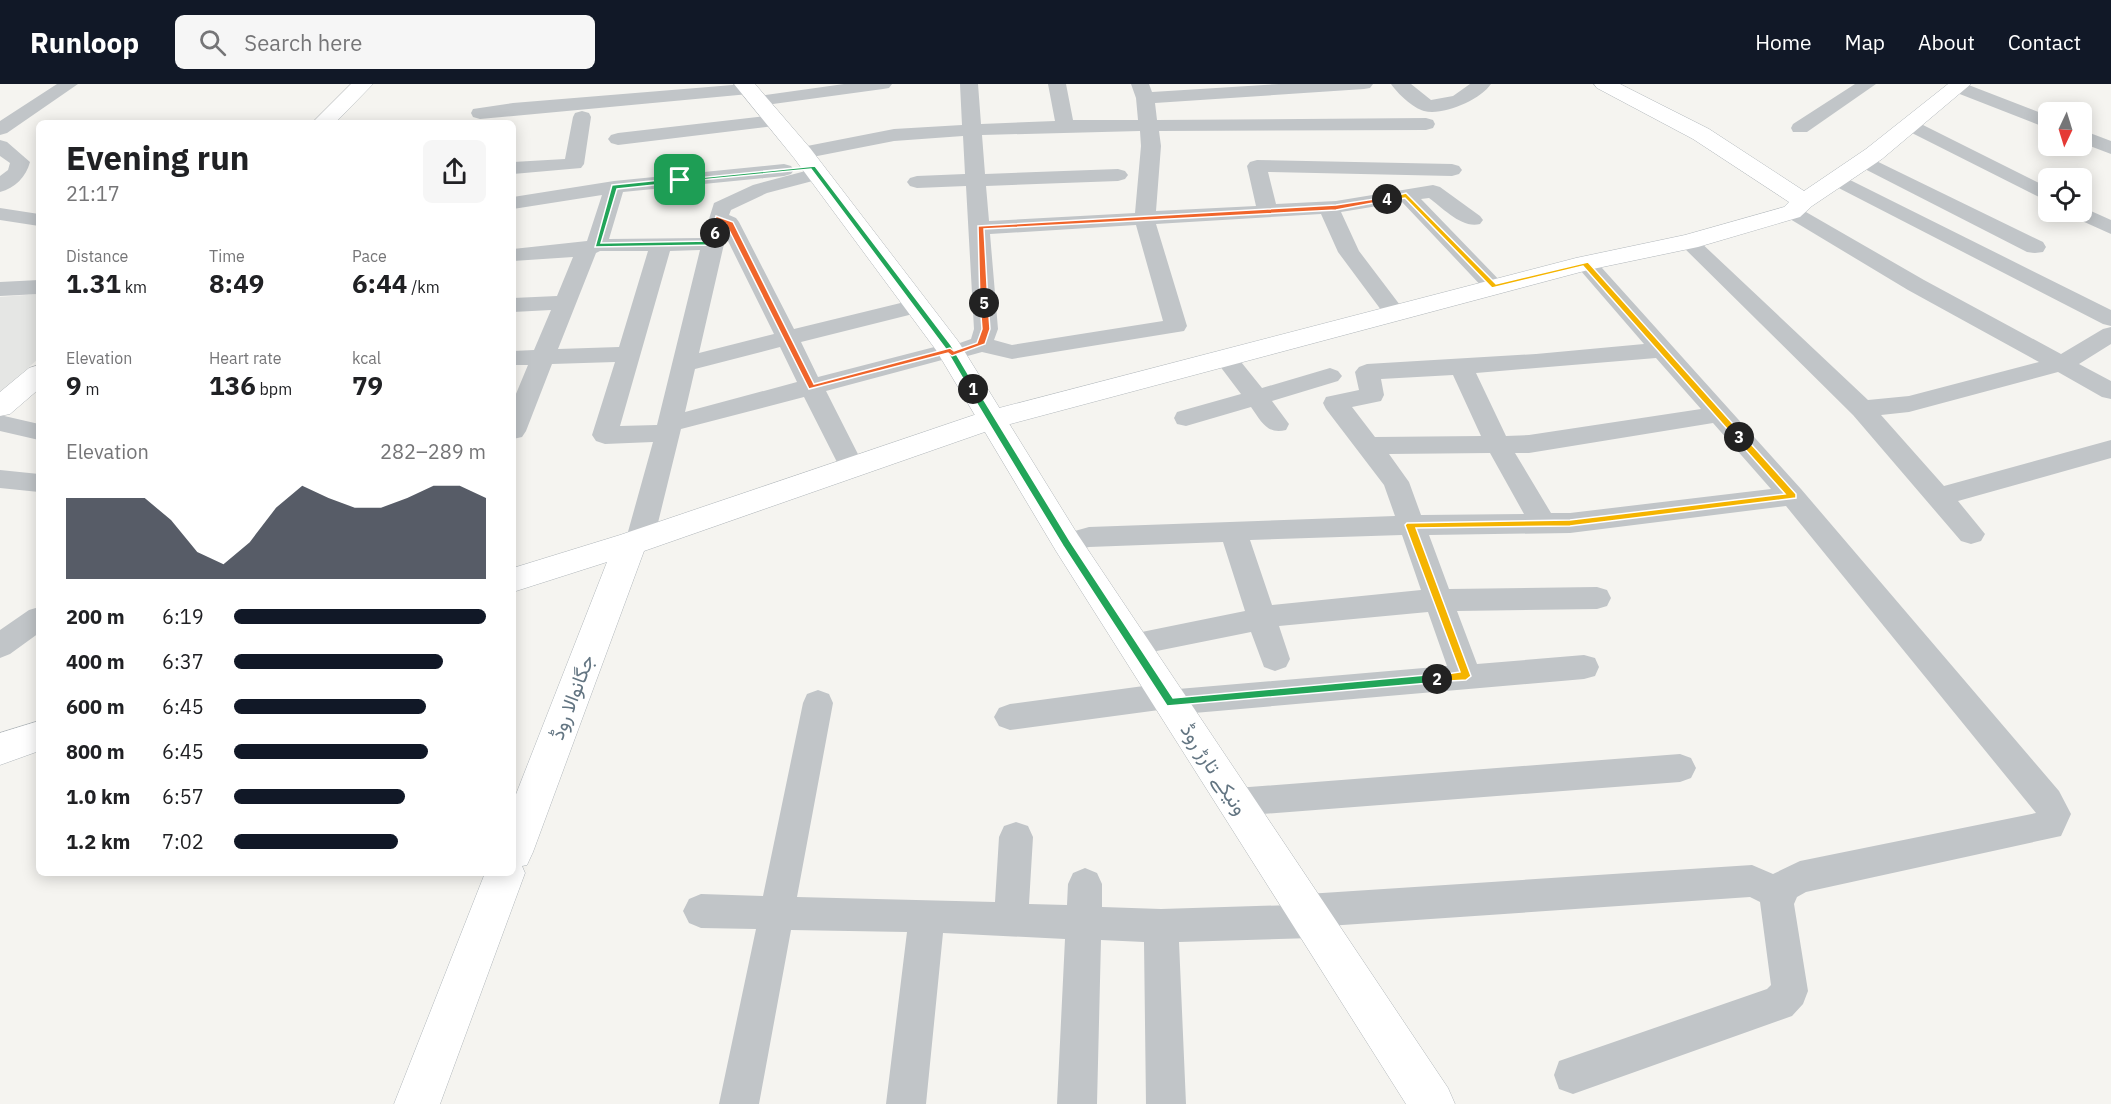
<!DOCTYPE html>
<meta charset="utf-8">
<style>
body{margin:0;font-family:"IBM Plex Sans",Vazirmatn,sans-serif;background:#f6f6f6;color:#202124;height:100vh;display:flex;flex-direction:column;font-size:22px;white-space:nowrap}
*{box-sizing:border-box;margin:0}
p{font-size:20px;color:#757577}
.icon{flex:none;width:33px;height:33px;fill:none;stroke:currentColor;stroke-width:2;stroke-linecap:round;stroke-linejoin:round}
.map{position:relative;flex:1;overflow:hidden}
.sheet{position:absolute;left:36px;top:36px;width:480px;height:756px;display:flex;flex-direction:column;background:#fff;border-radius:9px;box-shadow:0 3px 15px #0003}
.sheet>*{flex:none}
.needle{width:39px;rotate:184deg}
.fabs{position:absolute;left:2038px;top:18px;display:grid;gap:12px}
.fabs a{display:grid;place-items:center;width:54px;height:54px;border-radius:9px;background:#fff;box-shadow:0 3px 15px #0003;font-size:30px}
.pin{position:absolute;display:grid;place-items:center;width:51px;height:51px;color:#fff;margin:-26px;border-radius:12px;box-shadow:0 3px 9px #0006}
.km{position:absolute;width:30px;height:30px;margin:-15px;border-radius:50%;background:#222;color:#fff;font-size:16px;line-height:30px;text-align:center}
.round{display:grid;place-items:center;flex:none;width:63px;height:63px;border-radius:9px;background:#f6f6f6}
.summary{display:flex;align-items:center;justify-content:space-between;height:102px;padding:0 30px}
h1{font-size:33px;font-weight:800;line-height:45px}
.stats{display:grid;grid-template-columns:repeat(3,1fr);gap:9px;height:102px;padding:6px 30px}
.stats div{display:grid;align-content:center}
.stats b{font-size:26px;font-weight:800}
.stats small{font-size:16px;font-weight:400}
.stats p{font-size:16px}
.chart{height:168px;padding:12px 30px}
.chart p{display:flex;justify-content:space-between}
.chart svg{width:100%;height:108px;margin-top:6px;fill:#111827;opacity:.7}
ul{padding:0 30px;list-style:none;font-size:20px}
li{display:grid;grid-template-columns:96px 72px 1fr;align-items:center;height:45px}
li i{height:15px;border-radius:8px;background:#111827}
header{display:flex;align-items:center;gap:36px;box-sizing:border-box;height:84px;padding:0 30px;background:#111827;color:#fff}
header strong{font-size:28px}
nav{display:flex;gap:33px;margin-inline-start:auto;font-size:21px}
.search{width:420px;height:54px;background:#f6f6f6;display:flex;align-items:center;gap:15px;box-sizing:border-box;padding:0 21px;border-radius:9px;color:#757577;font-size:22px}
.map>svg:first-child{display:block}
.built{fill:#e5e6e4}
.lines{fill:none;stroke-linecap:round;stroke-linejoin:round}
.secondary-casing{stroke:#b1b7bb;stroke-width:1}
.primary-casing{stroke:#b2b7ba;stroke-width:1}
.street{fill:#c1c5c8;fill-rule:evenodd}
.secondary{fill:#fff;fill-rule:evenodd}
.primary{fill:#fff;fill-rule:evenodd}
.split-1{fill:#22a559;stroke:#fff;stroke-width:1.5}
.split-2{fill:#22a559;stroke:#fff;stroke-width:1.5}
.split-3{fill:#f5b400;stroke:#fff;stroke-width:1.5}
.split-4{fill:#f5b400;stroke:#fff;stroke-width:1.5}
.split-5{fill:#f0652b;stroke:#fff;stroke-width:1.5}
.split-6{fill:#f0652b;stroke:#fff;stroke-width:1.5}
.split-7{fill:#22a559;stroke:#fff;stroke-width:1.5}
.labels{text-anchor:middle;stroke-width:6;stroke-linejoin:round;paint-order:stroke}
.street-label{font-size:20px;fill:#637582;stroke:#fff}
</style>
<header>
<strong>Runloop</strong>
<div class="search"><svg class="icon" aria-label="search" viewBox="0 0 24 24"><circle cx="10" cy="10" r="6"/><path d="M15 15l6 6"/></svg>Search here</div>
<nav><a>Home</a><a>Map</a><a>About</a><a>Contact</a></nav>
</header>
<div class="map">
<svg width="2111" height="1020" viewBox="0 0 2111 1020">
<rect width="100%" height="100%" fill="#f5f4f0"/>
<path class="built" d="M39 210V274L0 309V213Z"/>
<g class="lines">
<defs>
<path id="secondary" d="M1594 0H1620L1709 45 1804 107 1866 65 1948 0H1971L1882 75 1812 122 1800 133 1698 163 1588 186 999 343 644 467 533 768 527 781 522 782 525 789 440 1020H394L485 789H513V718L607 478 513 508V484L620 451 980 329 1576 174 1685 151 1784 123 1789 118 1693 55 1597 4Z
M39 637V667L0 681V649Z"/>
<path id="primary" d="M351 0H373L335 39H312Z
M734 0H755L810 64 958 257 1078 451 1448 1004 1455 1020H1406L1056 467 936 266 794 74Z
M39 281V305L10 330 0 332V308L29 284Z"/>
</defs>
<use href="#secondary" class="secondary-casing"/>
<use href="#primary" class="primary-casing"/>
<path class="street" d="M57 0H78L7 49 0 51V37Z
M745 0 755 1 758 5 755 9 749 10 480 35 473 33 471 29 473 25 513 19Z
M844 0H892L889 4 883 5 759 22 753 21 750 17 753 13 759 12Z
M960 0H978L981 40 1055 37 1048 0H1066L1073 36H1138L1136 14 1131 0H1149L1152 8 1279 0H1373L1370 4 1364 5 1155 19 1157 36 1426 34 1433 36 1435 40 1433 44 1426 46 1159 47 1161 62 1156 127 1256 122 1247 82 1250 78 1257 76 1452 80 1459 82 1462 86 1459 90 1452 92 1268 88 1276 120 1336 117 1433 101 1440 103 1480 132 1483 136 1480 140C1462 145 1443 124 1429 114L1421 115 1506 203 1503 208 1495 210 1487 208 1402 118 1341 128 1359 167 1406 229 1403 234 1395 236 1387 234 1338 168 1321 130 1156 140 1187 242 1184 247 1012 275 982 268 964 273 957 272 826 307 864 382 860 388 851 391 842 388 804 313 681 345 654 455 650 462 640 465 630 462 626 455 653 358 605 360 596 357 592 351 615 278 552 280 526 347 522 353 513 355V317L528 281H513V267L534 266 551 226 513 228V214L557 212 573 173 513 177V165L587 157 602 111 513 125V113L614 97 784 80 791 82 794 86 791 90 784 92 623 108 609 155 703 154 714 119 753 101 817 84 824 86 827 90 824 94 767 109 731 126 729 131 736 134 739 138 794 245 917 215 925 217 928 222 925 227 801 258 818 293 950 259 957 260 971 255 974 245 966 102 917 104 910 102 907 98 910 94 917 92 965 90 963 52 894 57 802 75 795 73 792 69 795 65 802 63 894 45 962 41ZM1140 47 1141 62 1135 129 989 137 986 102 1118 97 1125 95 1128 91 1125 87 1118 85 985 90 982 51ZM1136 141 1163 237 1012 261 994 256 998 245 990 150ZM725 151 774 250 699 269 724 160ZM700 166 657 341 620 342 670 167ZM600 167H648L619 263 558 265 596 169ZM780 263 797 298 685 328 695 285Z
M1391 0H1411L1431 16 1453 12 1470 0H1491C1480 16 1443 32 1424 27 1413 24 1397 9 1391 0Z
M1855 0H1876L1807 48H1793L1791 44 1793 40Z
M1951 0H1966L2049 32V45L1952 7 1949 3Z
M582 27 589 29 591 33 584 80 581 84 513 90V78L565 75 573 33 575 29Z
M775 31 782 33 784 37 782 41 618 61 611 59 608 55 611 51 618 49Z
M1911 35 2049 104V118L1904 45 1902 41 1904 37Z
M2082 46 2111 57V70L2082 59Z
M0 56 7 58 30 78C26 93 15 104 0 108V92L8 86 10 79 0 72Z
M1864 71 2043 158 2046 163 2043 168 2035 169 2027 168 1857 81 1854 77 1857 73Z
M1836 89 2111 226V242L2103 240 1829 99 1826 95 1829 91Z
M1792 122 1799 124 1924 196 2061 270 2103 245 2111 243V260L2079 280 2111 297V315L2102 313 2058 288 1909 328 1881 331 1944 402 2111 356V374L1958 417 1985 450 1981 457 1971 460 1961 457 1853 331 1678 158 1682 154 1689 152 1696 154 1868 316 1909 312 2039 278 1908 206 1785 132 1782 128 1785 124Z
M2082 123 2111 136V150L2071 132 2068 128H2082Z
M0 124 39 130V142L0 136Z
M1585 173 1593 174 1801 405 2059 707 2071 730 2061 752 1806 808 1797 813 1794 820 1808 907 1803 920 1792 932 1573 1010 1559 1005 1554 991 1559 977 1767 905 1771 901 1760 818 1750 813 1328 842 1325 849 1313 854 1179 858 1186 1020H1146L1144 858 1101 856 1097 1020H1057L1065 855 943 849 926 1020H886L907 848 791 846 759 1020H719L756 845 701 844 689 839 683 827 689 815 701 810 763 812 803 619 807 610 818 606 829 610 833 619 797 813 995 818 999 753 1004 742 1016 738 1028 742 1033 753 1029 820 1067 821 1068 800 1073 789 1085 784 1097 789 1102 800V823L1161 825 1292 821 1295 815 1307 810 1752 781 1773 790 1800 777 2036 729 1786 422 1570 449 1429 451 1449 505 1597 503 1607 506 1611 514 1607 522 1597 525 1457 527 1477 580 1584 571 1595 574 1599 583 1595 592 1584 595 1171 631 1159 626 1010 646 999 642 994 633 999 624 1010 620 1166 599 1178 605 1447 582 1428 528 1279 542 1290 575 1286 583 1275 587 1264 583 1251 548 1132 572 1122 568 1117 560 1122 552 1245 527 1223 458 1089 463 1067 469 1057 466 1053 459 1057 452 1089 443 1395 432 1384 401 1326 325 1323 319 1326 313 1359 306 1355 288 1359 283 1367 280 1536 270 1644 260 1574 179 1577 174ZM1656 274 1701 325 1529 351 1506 352 1476 289ZM1453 291 1481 352 1375 353 1352 323 1381 317 1384 311 1381 295ZM1713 339 1771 405 1570 429H1551L1515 369H1529ZM1490 369 1524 430 1421 431 1409 398 1389 370ZM1402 451 1421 506 1272 521 1250 456Z
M39 196V210L0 212V198Z
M1225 266 1233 268 1262 304 1330 284 1338 287 1342 292 1338 297 1272 317 1289 340 1286 346C1267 351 1261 337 1251 323L1186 342 1177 340 1174 334 1177 328 1241 310 1213 273 1217 268Z
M0 331 39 340V356L0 347Z
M0 386 39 390V408L0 404Z
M39 523V549L10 570 0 574V546L29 526Z
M1680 670 1691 674 1696 684 1691 694 1680 698 1236 732 1224 728 1220 718 1224 708 1236 704Z"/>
<use href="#secondary" class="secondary"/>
<use href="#primary" class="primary"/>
</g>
<path class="split-1" d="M815 82 951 261 977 305 976 307H970L945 264 811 85 680 98 677 96Z"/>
<path class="split-2" d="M970 303H976L1070 457 1173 614 1437 590 1441 592V598L1167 622 1063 462 968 305Z"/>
<path class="split-3" d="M1736 350H1742L1796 410V414L1570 442 1416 444 1471 592 1466 596 1434 598V592L1460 588 1405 441 1407 439 1570 436 1785 410 1736 355Z"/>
<path class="split-4" d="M1406 109 1496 200 1588 178 1742 350V355H1736L1583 182 1492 204 1405 114 1387 117 1383 115Z"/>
<path class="split-5" d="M1387 113 1389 116 1336 126 984 145 988 219 984 221 980 219 978 142 1336 121Z"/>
<path class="split-6" d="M716 132 733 138 814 300 950 264 954 267 977 259 982 245 980 219 984 217 988 219 990 245 985 260 952 272 948 269 809 305 726 140 721 138 718 151 711 149Z"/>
<path class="split-7" d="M680 94 683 98 617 105 601 159 710 157 711 149 715 147 719 149 715 161 595 163 612 101Z"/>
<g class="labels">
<g class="street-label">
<text transform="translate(572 613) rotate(-69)" y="7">جگانوالا روڈ</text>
<text transform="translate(1214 685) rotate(57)" y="7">ونیکے تارڑ روڈ</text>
</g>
</g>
</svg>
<div class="fabs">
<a><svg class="needle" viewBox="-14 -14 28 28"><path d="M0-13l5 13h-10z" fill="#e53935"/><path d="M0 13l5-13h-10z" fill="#757577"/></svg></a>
<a><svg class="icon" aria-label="locate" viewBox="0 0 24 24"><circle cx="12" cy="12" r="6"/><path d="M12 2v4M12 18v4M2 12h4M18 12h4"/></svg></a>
</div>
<div class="pin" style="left:680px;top:96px;background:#1e9e55"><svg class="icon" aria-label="arrive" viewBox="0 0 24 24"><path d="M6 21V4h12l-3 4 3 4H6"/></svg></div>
<b class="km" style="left:973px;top:305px">1</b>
<b class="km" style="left:1437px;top:595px">2</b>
<b class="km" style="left:1739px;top:353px">3</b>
<b class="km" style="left:1387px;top:115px">4</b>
<b class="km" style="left:984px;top:219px">5</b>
<b class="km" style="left:715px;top:149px">6</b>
<section class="sheet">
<div class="summary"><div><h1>Evening run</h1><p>21:17</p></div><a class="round"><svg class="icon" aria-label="share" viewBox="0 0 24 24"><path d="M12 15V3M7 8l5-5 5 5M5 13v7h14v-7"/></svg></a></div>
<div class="stats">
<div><p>Distance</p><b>1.31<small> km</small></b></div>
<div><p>Time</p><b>8:49</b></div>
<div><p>Pace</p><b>6:44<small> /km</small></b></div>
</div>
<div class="stats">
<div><p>Elevation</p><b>9<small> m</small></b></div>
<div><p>Heart rate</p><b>136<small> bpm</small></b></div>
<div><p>kcal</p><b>79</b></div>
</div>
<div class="chart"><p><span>Elevation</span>282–289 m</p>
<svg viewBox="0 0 160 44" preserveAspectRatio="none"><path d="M0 44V11L10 11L20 11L30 11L40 20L50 33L60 38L70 29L80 15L90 6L100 11L110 15L120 15L130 11L140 6L150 6L160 11V44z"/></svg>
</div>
<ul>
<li><b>200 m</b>6:19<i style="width:100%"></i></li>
<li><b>400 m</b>6:37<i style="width:83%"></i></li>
<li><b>600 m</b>6:45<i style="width:76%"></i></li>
<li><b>800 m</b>6:45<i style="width:77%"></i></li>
<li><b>1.0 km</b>6:57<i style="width:68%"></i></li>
<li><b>1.2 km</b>7:02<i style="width:65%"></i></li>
</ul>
</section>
</div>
